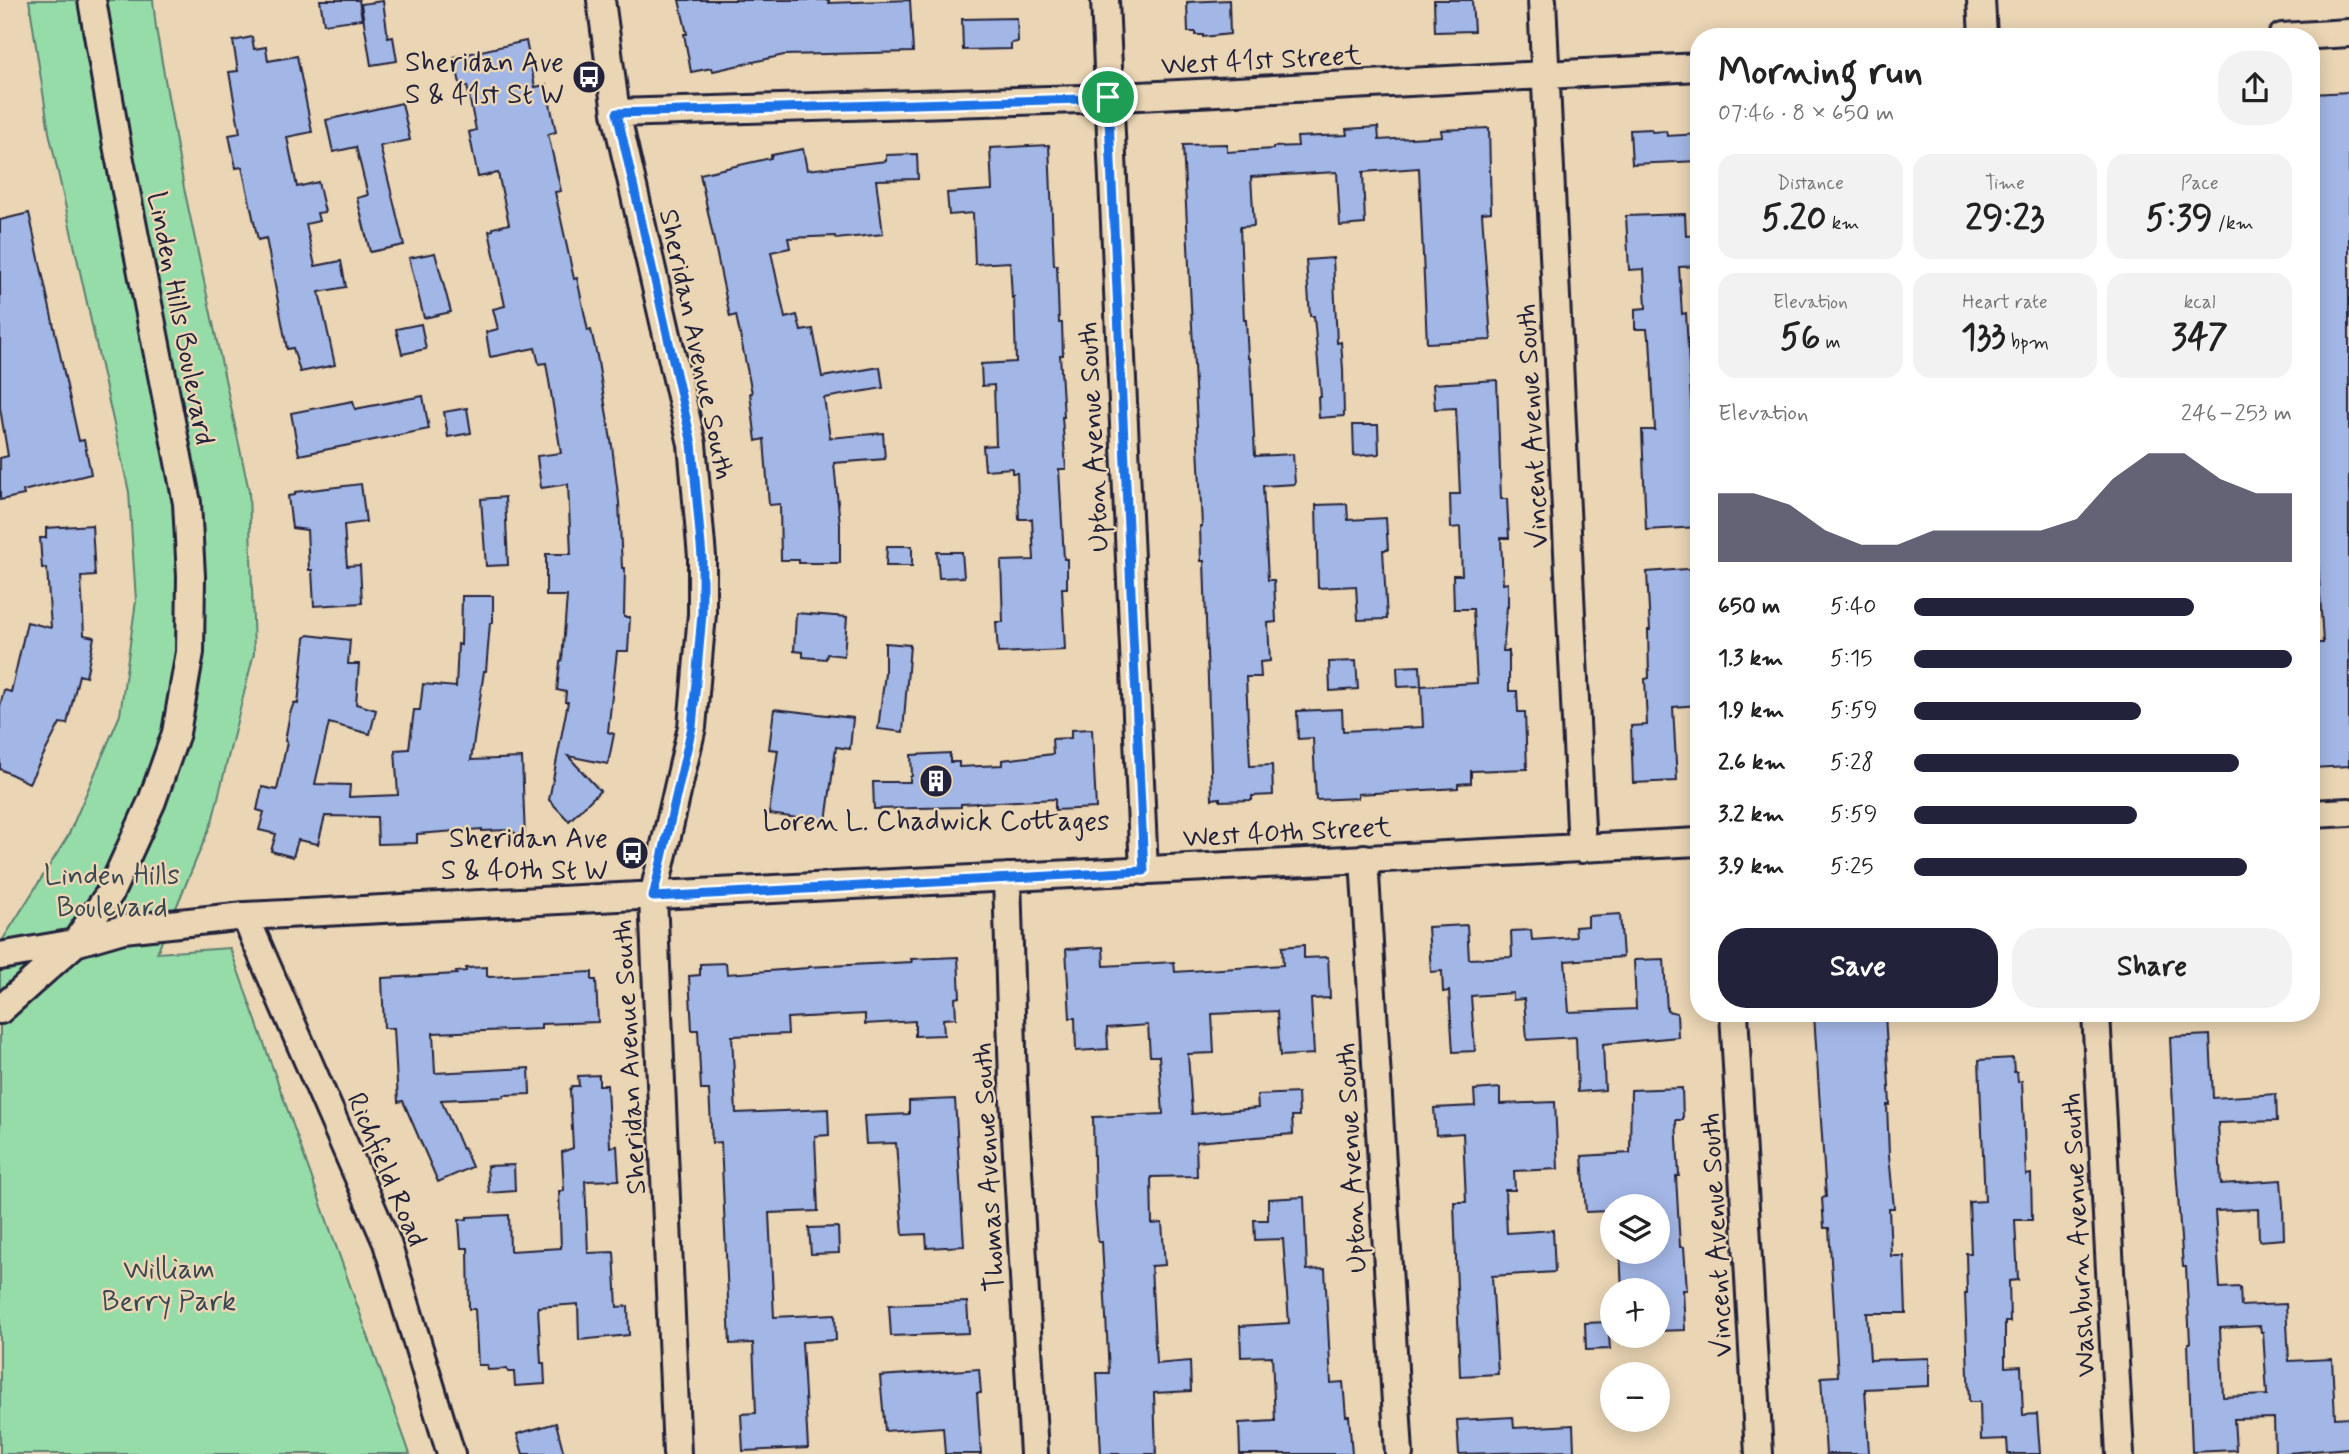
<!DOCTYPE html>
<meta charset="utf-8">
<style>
body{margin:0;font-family:Mynerve,sans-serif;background:#f2f2f2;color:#222;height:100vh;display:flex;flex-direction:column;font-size:26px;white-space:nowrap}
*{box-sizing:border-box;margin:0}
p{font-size:23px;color:#767676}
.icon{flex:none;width:38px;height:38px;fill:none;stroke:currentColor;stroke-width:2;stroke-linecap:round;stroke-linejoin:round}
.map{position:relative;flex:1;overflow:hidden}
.side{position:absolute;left:1690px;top:28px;width:630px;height:994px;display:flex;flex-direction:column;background:#fff;border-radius:28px;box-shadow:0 4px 18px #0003}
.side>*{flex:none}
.controls{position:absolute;left:1600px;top:1194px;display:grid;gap:14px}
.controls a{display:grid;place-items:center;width:70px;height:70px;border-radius:50%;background:#fff;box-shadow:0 4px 18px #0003;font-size:35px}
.pin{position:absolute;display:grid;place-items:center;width:60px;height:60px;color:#fff;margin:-30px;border:4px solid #fff;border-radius:50%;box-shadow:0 2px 7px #0007}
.round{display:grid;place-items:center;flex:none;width:74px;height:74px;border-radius:28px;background:#f2f2f2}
.overview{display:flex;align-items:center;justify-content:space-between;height:119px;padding:0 28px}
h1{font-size:38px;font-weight:700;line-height:52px}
.figures{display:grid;grid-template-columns:repeat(3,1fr);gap:10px;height:119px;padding:7px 28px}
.figures div{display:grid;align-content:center;border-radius:18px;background:#f2f2f2;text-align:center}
.figures b{font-size:35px;font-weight:700}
.figures small{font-size:19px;font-weight:400}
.figures p{font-size:19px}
.chart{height:196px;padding:14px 28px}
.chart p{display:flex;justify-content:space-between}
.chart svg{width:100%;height:126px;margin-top:7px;fill:#22223b;opacity:.7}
.button{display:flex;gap:14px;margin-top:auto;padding:14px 28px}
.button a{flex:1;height:80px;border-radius:28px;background:#22223b;color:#fff;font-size:28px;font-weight:700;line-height:80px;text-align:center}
.button a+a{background:#f2f2f2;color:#222}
ul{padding:0 28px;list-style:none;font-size:23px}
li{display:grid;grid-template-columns:112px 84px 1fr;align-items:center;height:52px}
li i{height:18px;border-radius:9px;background:#22223b}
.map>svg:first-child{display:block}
.green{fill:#96dca8;stroke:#5c7f72;stroke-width:2}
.building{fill:#a3b7e6;stroke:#22223b;stroke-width:2;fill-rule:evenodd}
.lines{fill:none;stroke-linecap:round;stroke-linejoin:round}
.minor-casing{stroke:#22223b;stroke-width:32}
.minor{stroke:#ead5b4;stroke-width:26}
.route-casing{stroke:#fff;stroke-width:14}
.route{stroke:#1a73e8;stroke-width:9}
.labels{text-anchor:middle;stroke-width:5;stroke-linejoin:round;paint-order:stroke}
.street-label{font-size:28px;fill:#22223b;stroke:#ead5b4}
.poi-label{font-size:28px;fill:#22223b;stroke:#ead5b4;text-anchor:end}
.park-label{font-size:28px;fill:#394751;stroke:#ead5b4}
</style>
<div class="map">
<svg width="2349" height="1454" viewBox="0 0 2349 1454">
<rect width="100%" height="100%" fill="#ead5b4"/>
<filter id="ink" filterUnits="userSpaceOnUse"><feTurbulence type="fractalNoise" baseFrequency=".0143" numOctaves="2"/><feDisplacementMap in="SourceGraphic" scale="14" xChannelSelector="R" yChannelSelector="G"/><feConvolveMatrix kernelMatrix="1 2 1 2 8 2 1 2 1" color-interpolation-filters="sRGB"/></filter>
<g filter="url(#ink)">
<path class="green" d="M29 0H153L156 28 184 188 249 491 254 653 212 822 157 953 230 948 410 1454H0V944L68 836 120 715 136 601 129 492 49 132Z"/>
<path class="building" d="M320 0H359L362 19 324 24Z
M679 0H829V3L910 0 913 52 784 55 713 71 712 68 691 72 684 34H687Z
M1229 0 1230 34 1203 37V35H1195V32H1188L1187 2Z
M1434 0H1472L1474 31 1435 32Z
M383 1 388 38 393 37 397 61 371 65 361 4Z
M1017 18 1018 42 1011 43V49L963 50 962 19Z
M252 37 254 49 266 47 268 61 297 56 312 132 287 137 297 187 318 182 325 212 317 213 319 221 306 224 315 266 341 261 346 287 319 292 335 365 300 372 293 348 287 349 266 238 258 240 242 167 236 168 229 135 240 133 229 72 238 71 233 41Z
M526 41 535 87 546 85 556 132 548 134 561 191 555 192 574 279 577 278 588 331 591 330 597 356 612 446 619 502 622 568H625L624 617H630L628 651H617L608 732 614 734 608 764 568 756 600 791 569 821 549 800 568 702H565L566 692 557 690 560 662 562 660 567 596H546V554H571L568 484 541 488 537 456 561 453 546 363 539 364 535 348 490 357 486 332 498 329 493 309 505 306 489 231 493 230V228L509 224 498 173 478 177 469 132 476 130 467 86 461 88 454 57Z
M2349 92V766L2312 768V734L2315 733 2312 643H2323L2312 466V414H2314L2312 345H2314L2312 198H2315L2312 94Z
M402 103 410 140 380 146 404 245 370 252 357 198 368 195 356 147 333 152 326 120Z
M1378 127 1379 140 1442 136 1441 130 1489 128 1491 212 1482 213 1491 340 1427 343 1419 168 1363 172 1365 224 1340 226 1337 172 1251 177 1254 226 1240 227 1244 320H1246L1248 358H1250L1255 456 1293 454 1295 484 1263 486 1268 580H1274L1276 622 1268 623 1270 661 1260 662 1261 677H1246L1250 766 1272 765 1273 795 1252 796V800L1220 801V798L1212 799 1204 561H1201L1200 526H1202L1183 145 1227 144V152L1273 149V147L1298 146 1297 137 1347 135 1346 129Z
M1651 129 1652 132 1666 131 1667 136 1699 134V161L1632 164 1630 130Z
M1049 145 1054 265H1057L1059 323H1062L1063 355H1060L1064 417H1062L1066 469H1059L1064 559H1067V588H1062L1065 650 998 653 996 622H1003L1001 561 1034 560 1032 519H1019L1017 473H1012V468L985 470 983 446 996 445 994 385 982 386 981 364 1016 362 1014 297 1012 298 1010 262 975 264 973 213 949 215 947 193 992 190 990 148Z
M803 149 807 170 886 161V155L917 154 918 179 876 180 883 234 836 239 835 236 788 238 790 248 771 252 785 318 797 315 801 331 813 329 822 377 880 367 883 388 824 398 830 438 883 433 885 459 834 463 840 524V563H799V560H781L780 504 769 505 764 439 756 441 750 393H752L736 315 730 317 700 174 771 158V155Z
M29 213 79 441 84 440 91 474 23 491 24 495 0 500V458L8 456 0 408V220Z
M1685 214 1686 236 1699 235V266L1679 267 1682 314 1686 313 1693 436H1699V527L1646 530 1642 430H1655L1650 338H1648L1647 329H1635V309L1646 308 1644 269 1629 270 1626 216Z
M435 253 451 312 424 318 409 258Z
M1333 258 1337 343 1341 342 1343 369 1344 416 1319 418 1318 397H1321L1314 316H1310L1306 260Z
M421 324 426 349 402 354 396 329Z
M1497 380 1501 499H1507L1509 538H1501L1503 584 1508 583V607H1507L1503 651H1509V691H1517L1518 712H1525L1527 769 1471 771V783L1458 784V788L1358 794V798L1316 800 1313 738 1298 739 1297 711 1342 709 1343 731 1423 727 1421 686 1477 683 1473 609H1454L1453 575H1462L1460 527 1451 528 1450 494H1460L1456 408 1435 409 1433 384Z
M423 396 429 429 299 455 291 413 353 401 355 409Z
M467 408 471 433 448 437 444 412Z
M1353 425H1378L1379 454 1354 456Z
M361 484 366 522 344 525 347 566 360 565 362 603 314 606 312 570H309L307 530 292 528 288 496 295 495V492Z
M505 497 508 565 486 566 481 499Z
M1347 504 1348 520 1386 518 1388 550H1383L1387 619 1358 620 1356 586 1318 588 1316 505Z
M92 525 95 576 81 577 84 635 94 637 86 677 79 675 67 724 60 723 29 783 0 769V706L4 690 11 692 27 622 51 628 47 568H42L40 538H46V528Z
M887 546H912V566H886Z
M937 552H962L964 577 939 578Z
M1699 568V705L1673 707 1677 781 1633 783 1631 726 1647 725 1645 679 1649 678 1648 630H1650L1647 572Z
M462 596H493V623H490L486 671H484L471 760 522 758 525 839 510 830 482 831V829L417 834V843L378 844 377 817 325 816 318 844 298 840 293 857 271 851 276 834 259 830 264 812 257 810 262 787 277 790 287 742 285 741 290 713 294 703 298 704 305 638 308 635 350 640 348 664H359L356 704 376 710 370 734 329 723 315 784 350 785 349 797 398 795 395 750 409 749 414 710H420L423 684 456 687 458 644 461 645Z
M796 613 847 617 844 656 827 654 826 659 803 657V652L794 651Z
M885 643 910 645 903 732 878 729 885 673Z
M1356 661 1358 689 1330 691 1329 662Z
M1420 666 1421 686 1398 687 1397 667Z
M774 709 853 718 850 749 836 747 826 822 769 814 778 750 769 749Z
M1092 729 1096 808 1055 810V799L961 804V807L874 809 873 782H910V777L912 776 911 755 950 753V762H959V767L1002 765V760L1053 754 1052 739 1071 738V730Z
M1620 914 1623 957 1565 961 1569 1012 1636 1009 1634 960 1664 959 1667 1011 1677 1013 1678 1037 1603 1044 1605 1090 1578 1092 1576 1037 1527 1040 1524 999 1513 1000V993L1471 996 1475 1051 1453 1052 1449 991 1443 992 1442 971 1431 972 1428 927 1467 925 1469 959 1512 957 1511 931 1531 930 1532 940 1576 937 1575 927 1588 926V916Z
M1304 945V958L1328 957 1330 998 1311 999 1314 1054 1280 1056 1277 1011 1212 1014 1214 1053 1188 1054 1192 1114 1258 1108 1257 1095 1298 1093 1299 1116H1292L1293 1134 1196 1142 1197 1176 1151 1177 1152 1224 1162 1223 1165 1265 1151 1266 1156 1364 1190 1361 1191 1391 1154 1393 1156 1454H1101L1097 1373H1109L1102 1242H1098L1095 1206 1093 1117 1163 1114 1159 1056H1150L1148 1025 1107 1028 1108 1049 1076 1051 1075 1018H1070L1066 949 1103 947 1104 966 1174 962 1175 972 1283 965 1282 947Z
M958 957 960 997 955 998 956 1018 943 1019 944 1035 915 1036V1021L865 1024V1014L787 1018 788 1034 732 1036 736 1113 828 1109 829 1135 815 1136 818 1211 769 1213 774 1317 835 1314 836 1340 802 1342 808 1448 743 1451 741 1414 756 1413 753 1343 730 1344 721 1142 712 1143 709 1090H701L698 1030H692L689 976 700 975V964L726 963 727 974 808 968V967L912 962 911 959Z
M487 967V976L489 977 592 972V980H596L598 1022 541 1024V1029L433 1033 435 1073 529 1068 530 1094 504 1095V1097L441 1100 462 1149 464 1148 472 1167 438 1182 403 1101 398 1102 394 1028H384L382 978 457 974 456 972 466 971V968Z
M1847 1013H1885L1890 1105H1887L1889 1155 1894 1208H1889L1891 1256H1904L1906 1313H1867L1870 1360 1929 1358V1386L1865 1389 1869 1454H1826L1821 1377 1838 1376 1829 1228H1824L1822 1198 1826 1197 1814 1015Z
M2210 1035 2213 1098 2276 1094 2277 1121 2218 1123 2221 1184 2281 1180 2283 1206 2284 1239 2259 1241 2258 1209 2215 1211 2220 1288 2240 1287 2241 1306 2286 1304 2289 1361 2332 1359 2335 1418 2349 1417V1448L2275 1454 2274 1418 2234 1419 2236 1450 2192 1452 2188 1343H2190L2186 1267H2183L2175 1154 2170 1037ZM2260 1326 2261 1332H2263L2267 1395 2223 1397 2220 1328Z
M2013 1058 2014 1072H2017L2018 1082 2022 1081 2026 1175 2031 1174 2032 1220H2015L2018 1280 2009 1281 2010 1322H2005V1367L2021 1366 2023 1415 2037 1414 2040 1454H2008L2007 1439 1981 1440 1980 1402H1969L1965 1293H1967L1966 1253H1971L1969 1202 1985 1201 1979 1060Z
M599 1075V1085H607L610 1147 617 1146 619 1180 585 1181 588 1253 614 1252 617 1307 628 1306 629 1335 579 1340 578 1304 538 1307 541 1363H544L545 1384 515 1386 514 1372H508L507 1369 488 1370 487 1365H478L475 1309H469L468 1248H461L459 1220 467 1219V1217L509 1215 510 1251 561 1248 559 1191H564L562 1152 573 1148 570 1090 572 1086H579L578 1076Z
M1500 1088V1104L1555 1102 1558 1169 1514 1171 1515 1190H1505L1507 1233 1553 1230 1555 1272 1492 1276 1498 1374 1460 1376 1454 1202H1466L1463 1133 1436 1135 1434 1108 1475 1106 1474 1090Z
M1682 1088 1683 1120H1676L1679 1176H1676L1680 1247H1684L1687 1290H1683L1685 1330 1657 1331V1290H1622L1620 1251H1657V1206H1609V1211L1586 1212 1582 1156 1630 1153 1631 1090Z
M955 1099 964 1246 927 1248 926 1234 903 1235 896 1143 866 1144 864 1116 909 1114V1101Z
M514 1165 515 1191 489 1193 487 1166Z
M1304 1197 1307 1270 1325 1269 1331 1383 1343 1382 1346 1416H1349L1352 1454H1240L1239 1423 1275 1421 1272 1356 1241 1357 1240 1326 1289 1323 1283 1239 1255 1240 1254 1220H1268V1199Z
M838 1227 839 1253 811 1254 809 1228Z
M967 1302 969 1333 891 1336 889 1305Z
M1608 1322 1610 1349 1586 1350 1585 1323Z
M979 1369 981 1393H977L981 1454H945L943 1427 885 1431 880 1376Z
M1513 1417 1514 1428 1573 1425 1574 1451 1459 1454 1457 1420Z
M556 1423 564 1454H523L517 1434Z"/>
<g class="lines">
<defs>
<path id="minor" d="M601 0 616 113 692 444 702 557V614L692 727 653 897 677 1454
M1105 0 1144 871
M1542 0 1582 849
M1981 0 1983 37
M2282 37 2349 33
M616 113 1081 99 1699 67
M2312 814 2349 812
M1364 858 1399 1454
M1007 877 1013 1082 1034 1454
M245 916 387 1243 451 1454
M0 956 75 943 123 929 245 916 1699 842
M0 1010 75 943 110 893 152 801 176 733 190 652 191 576 187 503 117 145 92 0
M1734 1013 1759 1454
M2096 1013 2120 1454"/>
</defs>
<use href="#minor" class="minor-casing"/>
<use href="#minor" class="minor"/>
</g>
</g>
<g class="lines" filter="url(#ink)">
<defs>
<path id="route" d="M1108 97 1144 871 653 897 692 727 702 614V557L692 444 617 113 1081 99Z"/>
</defs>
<use href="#route" class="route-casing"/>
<use href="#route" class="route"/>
</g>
<defs>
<symbol id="bus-disc" viewBox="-11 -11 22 22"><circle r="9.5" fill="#22223b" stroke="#ead5b4"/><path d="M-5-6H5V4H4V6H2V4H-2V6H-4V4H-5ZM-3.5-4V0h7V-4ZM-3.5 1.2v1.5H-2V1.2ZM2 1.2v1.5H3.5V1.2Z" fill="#fff"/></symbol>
<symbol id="building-disc" viewBox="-11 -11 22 22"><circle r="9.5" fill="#22223b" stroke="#ead5b4"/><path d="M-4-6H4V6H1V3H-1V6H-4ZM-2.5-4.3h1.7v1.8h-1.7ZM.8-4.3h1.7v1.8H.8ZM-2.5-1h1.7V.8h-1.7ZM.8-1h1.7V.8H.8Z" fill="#fff"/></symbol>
</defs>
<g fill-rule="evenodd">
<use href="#bus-disc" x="570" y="58" width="38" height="38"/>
<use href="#building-disc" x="917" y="762" width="38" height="38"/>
<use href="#bus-disc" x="613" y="834" width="38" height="38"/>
</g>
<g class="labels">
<g class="street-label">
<text transform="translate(1261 59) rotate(-3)" y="10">West 41st Street</text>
<text transform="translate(182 318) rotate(79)" y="10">Linden Hills Boulevard</text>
<text transform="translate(698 344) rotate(78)" y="10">Sheridan Avenue South</text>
<text transform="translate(1531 426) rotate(-93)" y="10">Vincent Avenue South</text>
<text transform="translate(1092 437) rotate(-93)" y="10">Upton Avenue South</text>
<text transform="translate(1287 831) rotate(-3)" y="10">West 40th Street</text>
<text transform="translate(628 1057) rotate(-93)" y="10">Sheridan Avenue South</text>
<text transform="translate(1350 1158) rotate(-93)" y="10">Upton Avenue South</text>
<text transform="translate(987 1167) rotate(-93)" y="10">Thomas Avenue South</text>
<text transform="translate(388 1169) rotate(67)" y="10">Richfield Road</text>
<text transform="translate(1715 1235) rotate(-93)" y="10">Vincent Avenue South</text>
<text transform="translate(2077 1235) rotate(-93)" y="10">Washburn Avenue South</text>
</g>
<g class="poi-label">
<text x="564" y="71">Sheridan Ave<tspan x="564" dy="32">S &amp; 41st St W</tspan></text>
<text x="936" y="830" text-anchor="middle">Loren L. Chadwick Cottages</text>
<text x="608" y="847">Sheridan Ave<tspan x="608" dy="32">S &amp; 40th St W</tspan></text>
</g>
<g class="park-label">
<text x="112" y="884">Linden Hills<tspan x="112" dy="32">Boulevard</tspan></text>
<text x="169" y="1278">William<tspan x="169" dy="32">Berry Park</tspan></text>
</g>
</g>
</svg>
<div class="controls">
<a><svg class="icon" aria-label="layers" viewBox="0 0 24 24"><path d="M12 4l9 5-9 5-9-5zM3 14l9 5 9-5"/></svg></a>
<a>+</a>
<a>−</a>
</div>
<div class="pin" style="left:1108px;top:97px;background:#1e9e55"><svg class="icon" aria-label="arrive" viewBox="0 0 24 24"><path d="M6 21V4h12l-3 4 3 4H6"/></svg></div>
<section class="side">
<div class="overview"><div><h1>Morning run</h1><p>07:46 · 8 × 650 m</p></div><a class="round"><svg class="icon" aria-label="share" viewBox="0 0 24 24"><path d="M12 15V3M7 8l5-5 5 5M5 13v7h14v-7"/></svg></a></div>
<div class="figures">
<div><p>Distance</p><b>5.20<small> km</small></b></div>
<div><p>Time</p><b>29:23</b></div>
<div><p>Pace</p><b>5:39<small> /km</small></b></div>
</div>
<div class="figures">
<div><p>Elevation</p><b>56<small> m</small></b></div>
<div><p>Heart rate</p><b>133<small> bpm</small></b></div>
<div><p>kcal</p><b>347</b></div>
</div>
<div class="chart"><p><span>Elevation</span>246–253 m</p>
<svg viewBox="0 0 160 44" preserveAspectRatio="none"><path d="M0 44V20L10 20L20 24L30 33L40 38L50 38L60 33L70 33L80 33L90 33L100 29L110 15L120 6L130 6L140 15L150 20L160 20V44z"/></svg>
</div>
<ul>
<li><b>650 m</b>5:40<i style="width:74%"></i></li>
<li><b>1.3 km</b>5:15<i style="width:100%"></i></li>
<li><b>1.9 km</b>5:59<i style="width:60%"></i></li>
<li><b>2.6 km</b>5:28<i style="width:86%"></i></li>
<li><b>3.2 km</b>5:59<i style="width:59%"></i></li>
<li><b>3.9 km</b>5:25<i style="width:88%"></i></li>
</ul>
<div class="button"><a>Save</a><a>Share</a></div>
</section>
</div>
